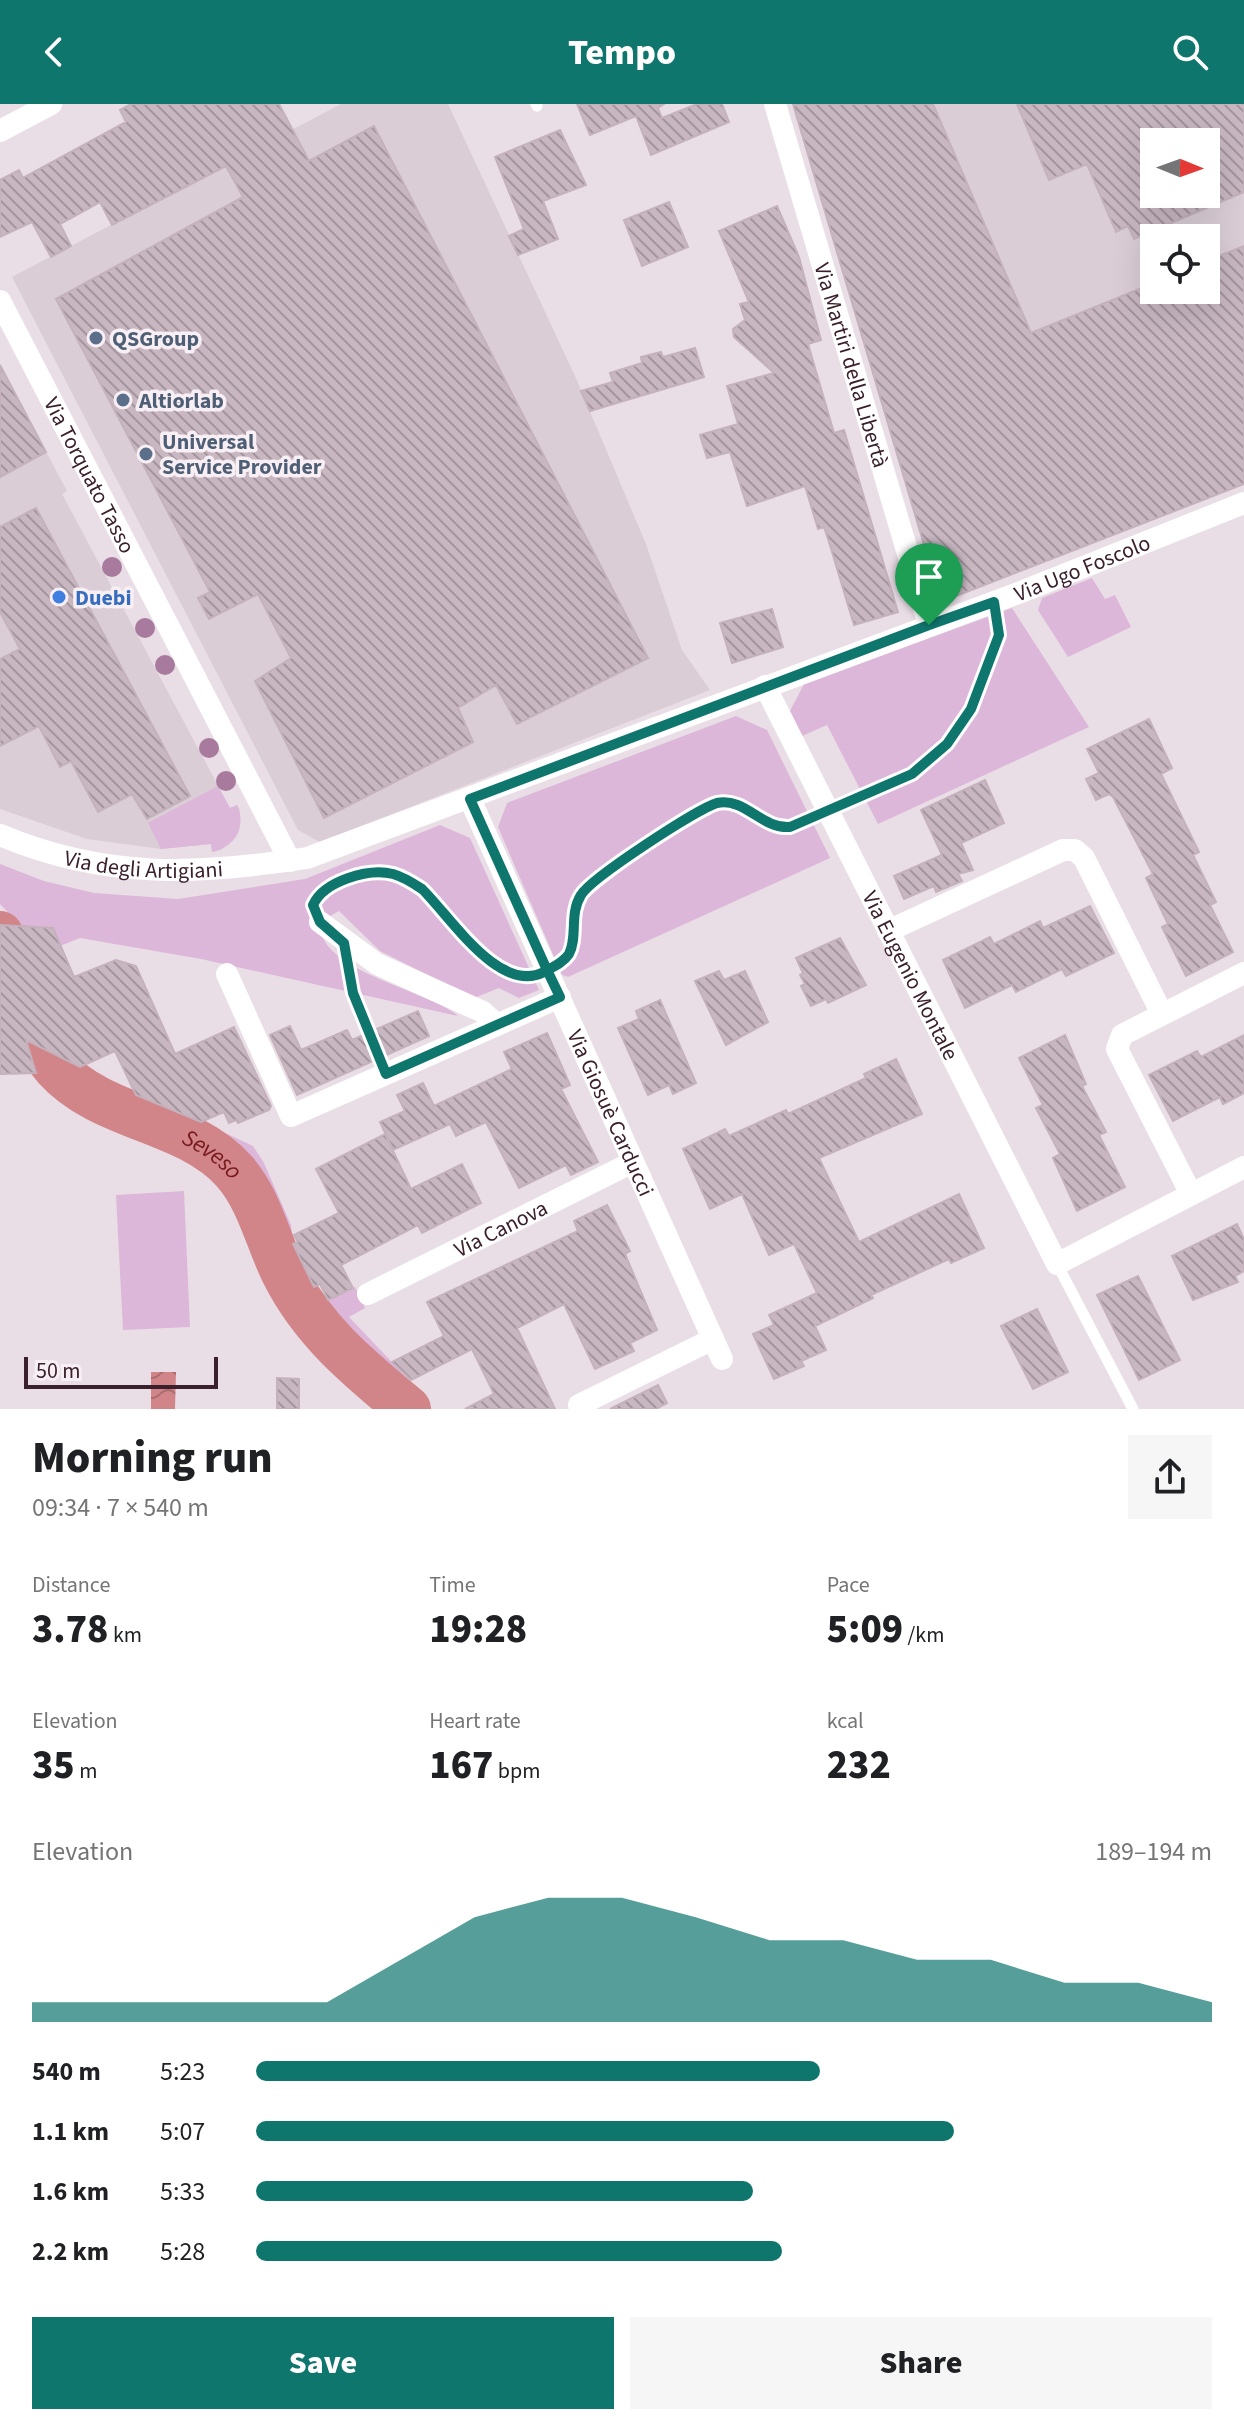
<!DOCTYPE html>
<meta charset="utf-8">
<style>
body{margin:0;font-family:"Source Sans 3",sans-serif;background:#f6f6f6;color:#202124;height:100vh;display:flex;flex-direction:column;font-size:30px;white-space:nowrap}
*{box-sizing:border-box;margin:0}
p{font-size:26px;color:#757577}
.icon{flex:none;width:44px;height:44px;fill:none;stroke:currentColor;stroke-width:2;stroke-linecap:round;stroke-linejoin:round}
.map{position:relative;height:1305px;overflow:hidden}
.side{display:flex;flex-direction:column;background:#fff;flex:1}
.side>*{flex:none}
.needle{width:52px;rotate:91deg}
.fabs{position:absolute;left:1140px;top:24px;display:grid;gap:16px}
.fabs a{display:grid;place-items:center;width:80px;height:80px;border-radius:0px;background:#fff;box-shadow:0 8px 32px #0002;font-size:40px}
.scale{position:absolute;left:24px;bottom:20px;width:194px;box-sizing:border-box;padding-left:8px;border:4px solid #3a202c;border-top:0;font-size:22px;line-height:28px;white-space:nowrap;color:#3a202c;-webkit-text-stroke:6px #f7eff4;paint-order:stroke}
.pin{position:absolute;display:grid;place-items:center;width:68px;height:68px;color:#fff;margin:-82px -34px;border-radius:50% 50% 50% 0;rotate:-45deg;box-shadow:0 0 8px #0007}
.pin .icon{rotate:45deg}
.round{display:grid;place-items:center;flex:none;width:84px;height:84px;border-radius:0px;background:#f6f6f6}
.head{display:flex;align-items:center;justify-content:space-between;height:136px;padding:0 32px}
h1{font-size:44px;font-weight:800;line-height:60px}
.figures{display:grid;grid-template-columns:repeat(3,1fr);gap:12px;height:136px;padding:8px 32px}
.figures div{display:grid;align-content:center}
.figures b{font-size:40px;font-weight:800}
.figures small{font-size:22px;font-weight:400}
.figures p{font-size:22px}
.chart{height:224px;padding:16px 32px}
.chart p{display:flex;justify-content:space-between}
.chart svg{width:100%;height:144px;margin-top:8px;fill:#0f766e;opacity:.7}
.action{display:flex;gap:16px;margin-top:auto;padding:16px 32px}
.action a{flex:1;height:92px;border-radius:0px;background:#0f766e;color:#fff;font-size:32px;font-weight:800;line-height:92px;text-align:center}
.action a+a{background:#f6f6f6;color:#202124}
ul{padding:0 32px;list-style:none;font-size:26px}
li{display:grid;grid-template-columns:128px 96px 1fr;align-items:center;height:60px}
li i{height:20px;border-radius:10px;background:#0f766e}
header{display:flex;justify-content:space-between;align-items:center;height:104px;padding:0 32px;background:#0f766e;color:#fff;font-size:36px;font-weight:800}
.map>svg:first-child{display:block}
.built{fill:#dacdd5;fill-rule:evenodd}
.green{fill:#dcb7d9}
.water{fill:url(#water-waves)}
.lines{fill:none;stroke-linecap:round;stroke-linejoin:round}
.river{stroke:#d18588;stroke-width:46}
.building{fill:url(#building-back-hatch);stroke:#c4b1bc;stroke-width:2;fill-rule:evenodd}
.path{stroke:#ae7e97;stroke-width:5;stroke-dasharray:4 6;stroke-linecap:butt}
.lane{stroke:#fff;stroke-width:11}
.street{stroke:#fff;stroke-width:22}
.tree{fill:#a77a9e}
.route-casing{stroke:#fff;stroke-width:16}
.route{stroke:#0f766e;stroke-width:10}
.service-dot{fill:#5c6f8a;stroke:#f7eff4;stroke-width:3}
.shop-dot{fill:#3f7fe0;stroke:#f7eff4;stroke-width:3}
.labels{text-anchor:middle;stroke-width:7;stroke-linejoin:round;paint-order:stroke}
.service-label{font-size:22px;font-weight:bold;fill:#4e5e75;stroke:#f7eff4;text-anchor:start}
.street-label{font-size:22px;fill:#3a202c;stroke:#f7eff4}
.shop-label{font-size:22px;font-weight:bold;fill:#366cbe;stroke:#f7eff4;text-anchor:start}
.water-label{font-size:24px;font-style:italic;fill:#76191c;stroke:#f7eff4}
</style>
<header><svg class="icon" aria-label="back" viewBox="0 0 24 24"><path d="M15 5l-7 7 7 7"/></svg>Tempo<svg class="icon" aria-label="search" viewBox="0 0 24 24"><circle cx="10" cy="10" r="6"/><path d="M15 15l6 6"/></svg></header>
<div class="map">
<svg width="1244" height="1305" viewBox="0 0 1244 1305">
<defs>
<pattern id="water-waves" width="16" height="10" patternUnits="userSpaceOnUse" patternTransform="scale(2)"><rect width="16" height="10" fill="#d18588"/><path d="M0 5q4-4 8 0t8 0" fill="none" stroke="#ab6c6f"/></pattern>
<pattern id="building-back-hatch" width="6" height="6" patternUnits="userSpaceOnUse" patternTransform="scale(2)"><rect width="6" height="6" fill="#c8b7c1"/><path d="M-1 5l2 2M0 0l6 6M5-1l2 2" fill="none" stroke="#a3949d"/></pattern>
</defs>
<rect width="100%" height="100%" fill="#eadee6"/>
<path class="built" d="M341 0H448L575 272 646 440 682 546 710 586 320 738 298 726 12 173Z
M793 0H1244V380L941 498ZM1154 38H1206V90H1154ZM1154 134H1206V186H1154Z
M0 261 67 387 62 390 230 704 237 701 240 706 238 730 221 746 212 748 211 740 161 745 87 735 0 705Z"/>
<path class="green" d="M1092 474 1105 495 1115 491 1131 523 1068 553 1038 506 1042 494Z
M1012 504 1089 623 878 720 827 621 802 632 790 607 804 580Z
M736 612 767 626 830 754 568 873 562 871 498 723 507 699Z
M218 682 230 704 237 701C247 723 235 743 212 748L211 740 161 745 148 719Z
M440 721 470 734 539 886 519 894 499 884 474 894 380 847 339 807 321 817C312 866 429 886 458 912L201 855 80 834 60 842 20 830 13 814 0 800V760L44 777 94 789 178 795 305 775Z
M202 1018 253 1042 264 1059 291 1121 293 1140 314 1183 329 1196 355 1183 365 1204 349 1213 430 1298C360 1268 310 1194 281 1127 256 1070 263 1050 202 1018Z
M184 1087 190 1223 123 1226 116 1091Z"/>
<path class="water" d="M151 1268H176L175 1305H151Z"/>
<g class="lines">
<path class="river" id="s1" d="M0 830C19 872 25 929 56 964 103 1016 188 1015 234 1067 260 1096 268 1138 285 1171 314 1228 360 1265 408 1305"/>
</g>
<path class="building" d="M131 0H279L309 57 374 22 648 554 517 620 496 581 458 604 473 638 324 714 255 577 291 554 258 490 209 515 198 494 210 488 56 195 243 93 226 62 112 121 100 98 60 120 71 142 51 153 32 118 0 133V76L19 66 23 74 126 18 120 6Z
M577 0H664L658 4 662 14 697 0H722L729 18 651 51 636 12 590 31Z
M793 0H933L1031 229 1154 179V186H1206V157L1244 142V380L941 498Z
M1017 0H1244V88L1134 135 1128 122 1116 128 1087 60 1049 76ZM1154 38H1206V90H1154Z
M560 26 586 81 543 97 558 135 518 151 509 132 524 125 495 53Z
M669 98 688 143 642 162 624 116Z
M777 102 799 153 821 236 808 240 834 329 844 326 898 508 854 521 829 438 824 423 818 425 805 382 747 402 730 348 707 354 700 331 738 320 727 282 774 269 734 233 733 225 745 216 740 200 749 198 719 127Z
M695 244 704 273 590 307 581 287 613 278 610 269 642 259 641 253 661 248 663 253Z
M0 261 46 348 0 373Z
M36 404 190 692 147 715 132 690 98 708 71 657 60 663 39 622 0 642V555L20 545 0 508V423Z
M772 505 783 543 732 559 720 519Z
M1149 615 1172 664 1161 670 1199 748 1193 751 1216 798 1210 801 1233 848 1186 872 1162 823 1168 820 1146 774 1153 770 1113 693 1109 690 1096 696 1086 675 1099 669 1087 645Z
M985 676 1004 719 961 739 973 766 958 770 962 777 936 788 934 782 904 795 894 772 942 751 921 706Z
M1090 802 1114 849 1066 872 1062 865 1016 888 1012 881 965 904 943 856 990 833 994 840 1040 817 1043 824Z
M0 821 53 824 74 873 116 856 136 862 175 950 234 923 271 1002 269 1006 238 1019 236 1016 229 1019 224 1008 201 1018 136 991 115 947 80 963 26 936 36 969 0 970Z
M840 834 866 881 828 899 826 895 811 902 801 882 805 880 800 871 803 869 796 854Z
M719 867 724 876 745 867 768 918 726 941 695 877Z
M660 896 696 979 673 990 669 981 648 991 618 924 639 915 636 907Z
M418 907 429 932 297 991 270 931 290 922 301 946 347 926 352 936Z
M547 929 570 981 561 985 598 1058 571 1071 566 1061 519 1084 486 1018 456 1032 450 1020 393 1046 380 1018 405 1007 397 991 423 979 434 1002 512 965 504 948Z
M1065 931 1086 980 1082 982 1106 1028 1099 1031 1125 1083 1077 1107 1053 1054 1060 1050 1036 1004 1043 1001 1019 954Z
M1244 931V989L1223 1000 1220 993 1173 1017 1149 971 1197 947 1201 953Z
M896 955 922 1010 819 1054 859 1138 959 1090 984 1144 951 1159 949 1155 871 1191 873 1194 815 1222 826 1246 801 1257 804 1262 774 1275 753 1230 774 1221 769 1211 817 1189 794 1140 769 1151 742 1090 710 1105 683 1045 725 1025 729 1032 786 1006 788 1010 866 974 864 970Z
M385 1030 411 1085 462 1060 481 1099 422 1129 418 1121 341 1161 353 1184 328 1196 320 1180 314 1183 293 1140 298 1138 294 1131 339 1109 316 1065Z
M607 1101 630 1147 625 1150 657 1226 630 1239 634 1247 595 1265 564 1200 517 1224 555 1305H465L494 1290 472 1245 411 1276 392 1258 444 1232 427 1198 578 1127 574 1117Z
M1237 1120 1244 1135V1167L1235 1172 1238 1178 1193 1196 1172 1152Z
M1138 1172 1180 1256 1139 1276 1097 1191Z
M1037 1205 1068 1268 1033 1285 1001 1222Z
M277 1274 299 1275V1305H277Z
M658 1281 667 1299 656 1305H610Z"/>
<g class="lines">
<path class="path" d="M850 698C902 672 941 663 970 606 983 582 986 555 999 531L1000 518
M315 796C324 784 338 779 352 774 435 747 456 857 526 874
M566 854C582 828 564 808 592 778 620 760 695 701 723 698 757 695 762 736 808 717
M350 867 353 889 378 951"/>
<path class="lane" d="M536 0 537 2
M1057 1160 1133 1305"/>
<g class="street">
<path id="s2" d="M775 0 929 521"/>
<path d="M0 27 51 0"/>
<path id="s3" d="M0 197 290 757"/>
<path id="s4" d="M765 582 1057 1160 1244 1063"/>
<path id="s5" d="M470 695 713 1235"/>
<path id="s6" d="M0 731C104 775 197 771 307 754L1021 488 1244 399"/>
<path d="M320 818 377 860 483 908 497 921"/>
<path d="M888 827 1063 746H1075L1084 754 1162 910"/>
<path d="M227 870 291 1012 560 893"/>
<path d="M1191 1090 1117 945 1122 931 1244 869"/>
<path id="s7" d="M368 1190 633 1058"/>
<path d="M579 1301 713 1235 722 1255"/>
</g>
</g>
<g class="tree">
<circle cx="112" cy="463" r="10"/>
<circle cx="145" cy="524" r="10"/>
<circle cx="165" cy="561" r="10"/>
<circle cx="209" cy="644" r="10"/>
<circle cx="226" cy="677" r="10"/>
</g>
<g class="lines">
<defs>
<path id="route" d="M929 521 470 695 547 866 560 893 386 970 353 889 344 839 320 818 313 801C324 777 368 764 393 770 404 773 413 779 422 785 450 812 499 891 544 868 553 863 563 859 569 850 578 833 569 810 581 791 591 774 697 705 717 699 745 693 761 725 790 723L912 670 947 640 971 605 999 531 994 498 929 521"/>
</defs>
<use href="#route" class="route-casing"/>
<use href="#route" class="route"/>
</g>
<g class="service-dot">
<circle cx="96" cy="234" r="8"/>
<circle cx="123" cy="296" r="8"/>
<circle cx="146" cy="350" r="8"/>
</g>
<circle class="shop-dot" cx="59" cy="493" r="8"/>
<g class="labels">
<g class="service-label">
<text x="112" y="242">QSGroup</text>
<text x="139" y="304">Altiorlab</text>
<text x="162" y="345">Universal<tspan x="162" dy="25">Service Provider</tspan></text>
</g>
<g class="street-label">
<text dy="8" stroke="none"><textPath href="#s2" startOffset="272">Via Martiri della Libertà</textPath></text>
<text dy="8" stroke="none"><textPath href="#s3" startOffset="196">Via Torquato Tasso</textPath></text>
<text dy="8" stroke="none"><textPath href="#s6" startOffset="1140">Via Ugo Foscolo</textPath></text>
<text dy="8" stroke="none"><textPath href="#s6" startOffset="148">Via degli Artigiani</textPath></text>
<text dy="8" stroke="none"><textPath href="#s4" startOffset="324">Via Eugenio Montale</textPath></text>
<text dy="8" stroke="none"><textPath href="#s5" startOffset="344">Via Giosuè Carducci</textPath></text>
<text dy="8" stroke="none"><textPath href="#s7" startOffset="148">Via Canova</textPath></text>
</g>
<g class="shop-label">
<text x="75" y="501">Duebi</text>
</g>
<g class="water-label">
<text dy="8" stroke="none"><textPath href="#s1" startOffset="326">Seveso</textPath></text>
</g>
</g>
</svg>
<div class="fabs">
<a><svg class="needle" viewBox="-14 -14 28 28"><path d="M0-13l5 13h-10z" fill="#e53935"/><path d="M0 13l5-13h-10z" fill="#757577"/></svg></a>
<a><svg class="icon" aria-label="locate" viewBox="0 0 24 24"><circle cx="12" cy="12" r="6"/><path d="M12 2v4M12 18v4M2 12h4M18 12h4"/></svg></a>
</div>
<div class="scale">50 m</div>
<div class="pin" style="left:929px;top:521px;background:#1e9e55"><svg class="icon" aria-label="arrive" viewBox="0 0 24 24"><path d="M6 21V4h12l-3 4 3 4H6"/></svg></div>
</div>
<section class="side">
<div class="head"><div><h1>Morning run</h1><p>09:34 · 7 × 540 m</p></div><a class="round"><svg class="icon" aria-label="share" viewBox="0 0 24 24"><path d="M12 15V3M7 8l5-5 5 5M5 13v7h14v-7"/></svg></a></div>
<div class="figures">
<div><p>Distance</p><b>3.78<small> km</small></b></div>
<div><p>Time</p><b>19:28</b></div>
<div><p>Pace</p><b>5:09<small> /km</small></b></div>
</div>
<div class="figures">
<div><p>Elevation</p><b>35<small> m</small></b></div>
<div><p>Heart rate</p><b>167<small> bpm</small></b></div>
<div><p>kcal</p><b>232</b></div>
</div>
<div class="chart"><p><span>Elevation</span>189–194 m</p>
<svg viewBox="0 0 160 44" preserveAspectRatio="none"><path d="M0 44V38L10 38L20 38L30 38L40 38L50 25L60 12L70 6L80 6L90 12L100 19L110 19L120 25L130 25L140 32L150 32L160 38V44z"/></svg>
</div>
<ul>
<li><b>540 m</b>5:23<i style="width:59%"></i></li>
<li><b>1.1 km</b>5:07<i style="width:73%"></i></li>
<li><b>1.6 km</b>5:33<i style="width:52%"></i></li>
<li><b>2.2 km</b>5:28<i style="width:55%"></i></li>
</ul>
<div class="action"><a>Save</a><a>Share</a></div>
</section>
